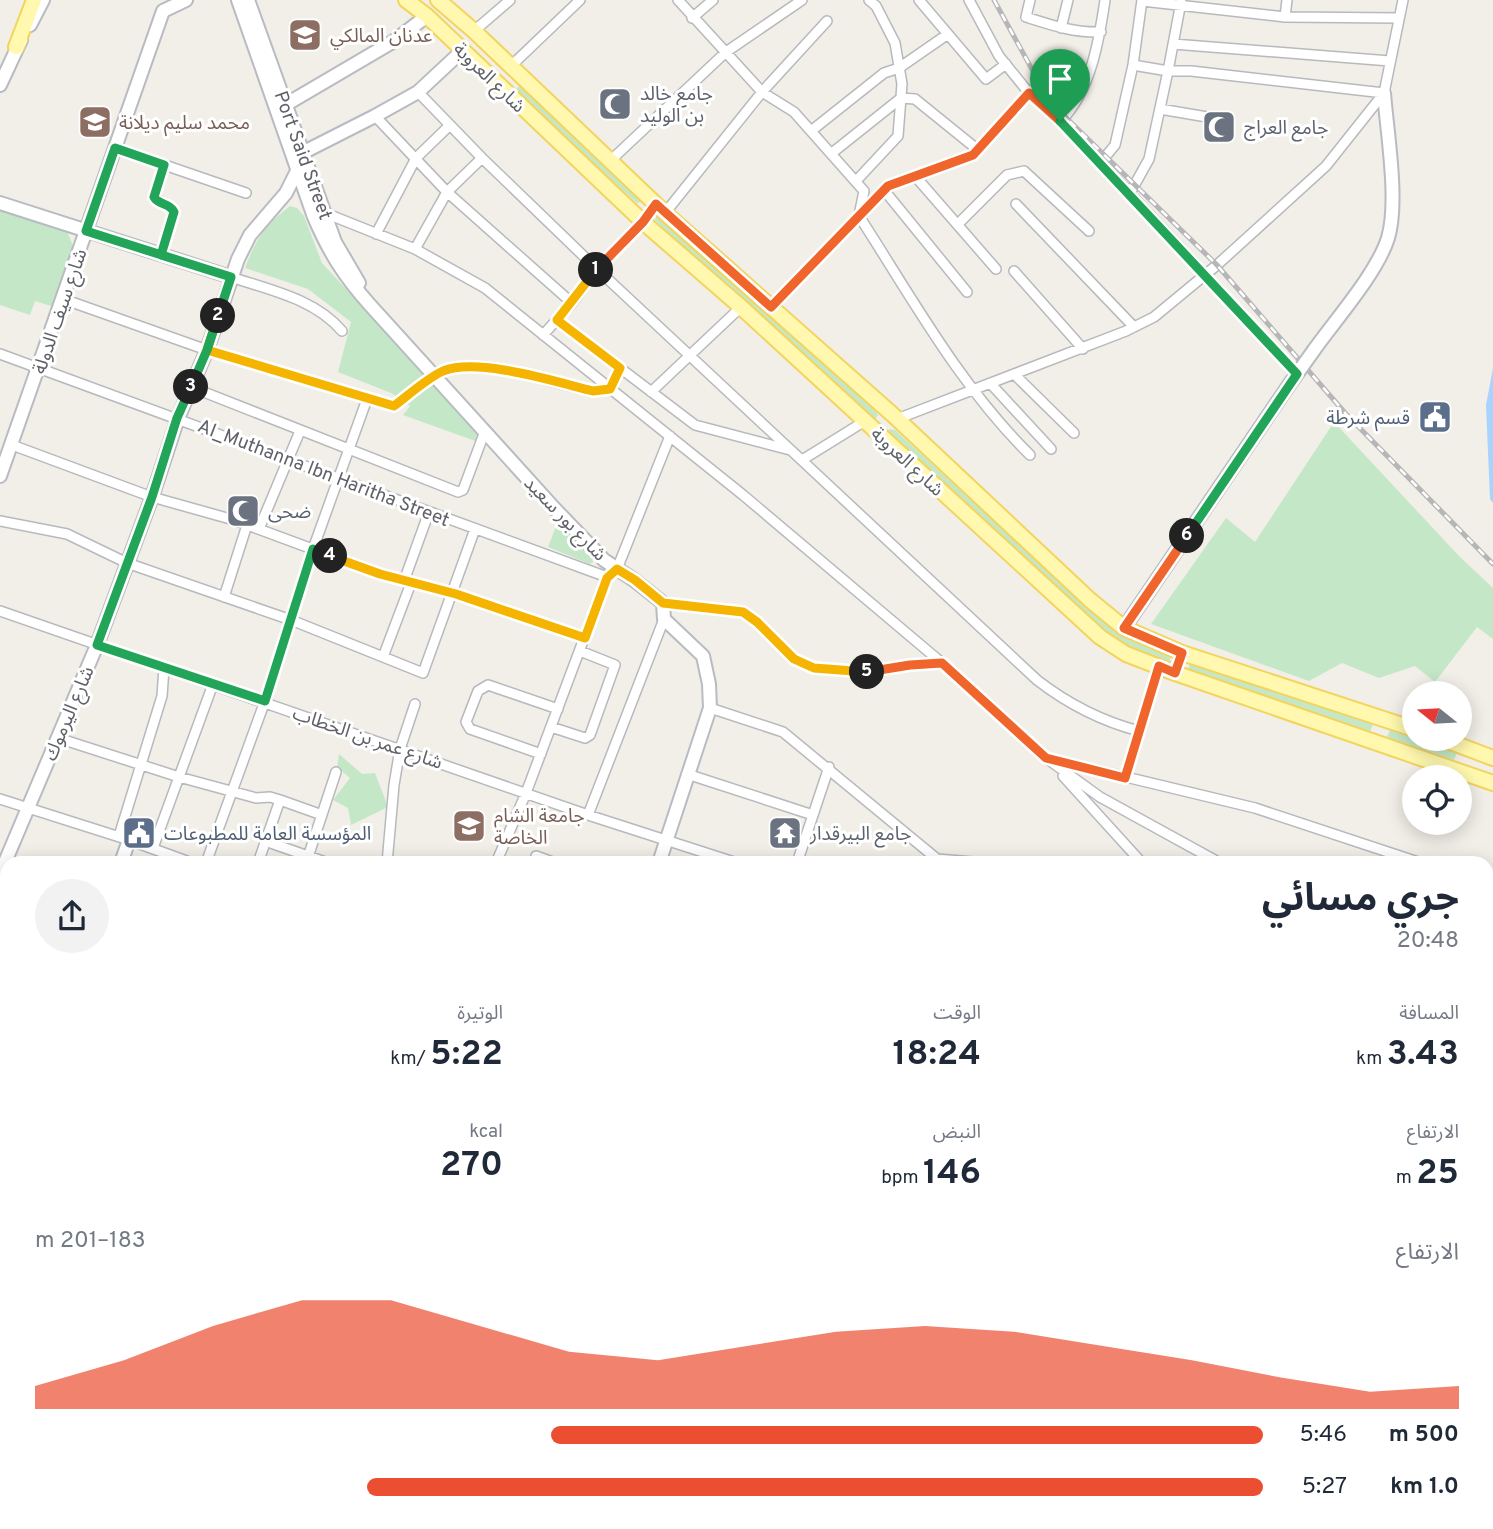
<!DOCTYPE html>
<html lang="ar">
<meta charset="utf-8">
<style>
body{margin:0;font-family:Overpass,"Noto Sans Arabic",sans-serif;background:#f2f2f3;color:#1f2937;direction:rtl;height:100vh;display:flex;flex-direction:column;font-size:26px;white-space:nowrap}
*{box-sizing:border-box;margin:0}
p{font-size:23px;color:#747a83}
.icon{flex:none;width:38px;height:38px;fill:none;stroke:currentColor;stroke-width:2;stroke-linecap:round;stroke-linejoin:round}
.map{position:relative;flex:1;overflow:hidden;direction:ltr}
.details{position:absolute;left:0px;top:856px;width:1494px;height:674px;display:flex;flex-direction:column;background:#fff;border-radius:21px 21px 0 0;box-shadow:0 4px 18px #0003;direction:rtl}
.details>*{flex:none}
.needle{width:46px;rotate:288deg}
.fabs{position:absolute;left:1402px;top:681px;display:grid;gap:14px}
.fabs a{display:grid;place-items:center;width:70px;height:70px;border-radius:50%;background:#fff;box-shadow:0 4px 18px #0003;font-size:35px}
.pin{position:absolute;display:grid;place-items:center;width:60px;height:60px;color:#fff;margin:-72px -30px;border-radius:50% 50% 50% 0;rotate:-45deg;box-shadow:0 0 7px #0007}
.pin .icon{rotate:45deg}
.km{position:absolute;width:35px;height:35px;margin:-18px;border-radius:50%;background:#222;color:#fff;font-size:19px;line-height:35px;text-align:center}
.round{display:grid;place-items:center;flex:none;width:74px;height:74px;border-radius:37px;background:#f2f2f3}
.overview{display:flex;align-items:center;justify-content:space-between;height:119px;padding:0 35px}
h1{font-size:38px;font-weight:700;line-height:52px}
.stats{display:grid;grid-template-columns:repeat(3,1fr);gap:10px;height:119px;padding:7px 35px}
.stats div{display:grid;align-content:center}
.stats b{font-size:35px;font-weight:700}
.stats small{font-size:19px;font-weight:400}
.stats p{font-size:19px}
.chart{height:196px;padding:14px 35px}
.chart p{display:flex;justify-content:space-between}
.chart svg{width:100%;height:126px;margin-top:7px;fill:#ec4e32;opacity:.7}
ul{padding:0 35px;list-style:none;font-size:23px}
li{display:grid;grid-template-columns:112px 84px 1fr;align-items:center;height:52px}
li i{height:18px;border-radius:9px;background:#ec4e32}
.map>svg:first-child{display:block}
.green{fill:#c4e8c7}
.water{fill:#a9d3ff}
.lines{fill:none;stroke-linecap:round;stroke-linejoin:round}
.street-casing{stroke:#b7b9be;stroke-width:12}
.secondary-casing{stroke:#b8bbc1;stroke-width:16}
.primary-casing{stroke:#f3d45e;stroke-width:18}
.street{stroke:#fff;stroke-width:9}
.secondary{stroke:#fff;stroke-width:12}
.primary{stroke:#fff8ae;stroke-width:14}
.rail-casing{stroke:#b6b6b8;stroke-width:5}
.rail{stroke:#fff;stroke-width:2.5;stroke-dasharray:8;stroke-linecap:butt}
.secondary-bridge-casing{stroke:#b8bbc1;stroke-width:16;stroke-linecap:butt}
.secondary-bridge{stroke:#fff;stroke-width:12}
.split-1-casing{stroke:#fff;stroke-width:14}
.split-2-casing{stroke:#fff;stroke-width:14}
.split-3-casing{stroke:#fff;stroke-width:14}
.split-4-casing{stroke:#fff;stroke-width:14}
.split-5-casing{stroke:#fff;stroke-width:14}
.split-6-casing{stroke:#fff;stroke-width:14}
.split-7-casing{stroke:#fff;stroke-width:14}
.split-1{stroke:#f0652b;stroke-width:9}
.split-2{stroke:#f5b400;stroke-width:9}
.split-3{stroke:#22a559;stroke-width:9}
.split-4{stroke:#22a559;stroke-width:9}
.split-5{stroke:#f5b400;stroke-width:9}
.split-6{stroke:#f0652b;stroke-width:9}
.split-7{stroke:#22a559;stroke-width:9}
.labels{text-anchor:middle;stroke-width:6;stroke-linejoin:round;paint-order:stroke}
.education-label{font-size:19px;fill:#785e54;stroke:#fff;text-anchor:start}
.street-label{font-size:19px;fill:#5f6268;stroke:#fff}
.worship-label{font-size:19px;fill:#5b616d;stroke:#fff;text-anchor:start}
.service-label{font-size:19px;fill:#4e5e75;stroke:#fff;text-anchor:end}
</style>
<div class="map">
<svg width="1493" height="1529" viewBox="0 0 1493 1529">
<rect width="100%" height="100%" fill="#f1efe7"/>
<path class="green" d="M519 86 643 196V201L637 203 516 94V89Z
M290 206 297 208 304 216 322 263 481 434 478 442 403 415 410 406 391 393 338 372 351 322 308 289 245 268C256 239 264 226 290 206Z
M0 209 67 231 73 246 54 307 35 301 30 315 0 305Z
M658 213H661L876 412 878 415 874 421 869 419 655 220Z
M1334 422 1459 556 1493 588V639L1477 627 1435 682 1415 666 1379 678 1342 663 1309 681 1151 624 1226 518 1255 542Z
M889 429 895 430 1113 630 1125 638 1169 656 1171 662 1167 664 1136 652 1097 627 888 434Z
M559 519 592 555 593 562 590 564 548 547Z
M1190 663 1373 724 1370 732 1188 671Z
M1390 730 1457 753 1454 760 1387 737Z
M339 754 362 774 375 773 388 807 351 825 348 808 333 800 350 778 337 767Z"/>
<path class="water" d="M1493 368V503L1490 499 1486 405Z
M0 1468 7 1474V1522L64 1523 72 1529H0Z"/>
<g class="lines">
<defs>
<path id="street" d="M678 0 762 92 794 112 864 191 859 216C912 298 960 386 1030 455
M919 0 986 79 1006 64
M969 0 999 56 1029 93 1074 133 1297 374
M1030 0 1026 17C1051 25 1074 33 1101 32
M1142 1 1285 17 1399 18
M1285 17 1287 0
M692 18 713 0
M1061 28 1068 0
M474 31 510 0
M1173 44 1390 61
M1133 65 1168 71H1191L1384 93
M511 66 580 0
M418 92 482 158 597 269 1037 680C1068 704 1101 721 1139 731
M1160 109 1207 117
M375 116 447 192 572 303
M1061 121C1091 90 1099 41 1105 0
M811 131 884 73 899 68 948 34
M115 148 246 193
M832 153 901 98 915 99 978 150
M610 161 726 52 802 0
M1101 162 1115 145 1133 65 1142 0
M915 176 996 269
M856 181 898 136 902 84 895 43 876 6 869 0
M884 190 967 292
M1130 193 1149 159 1168 71 1181 2
M1016 204 1134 327
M325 213 415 249 485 288 743 495 942 663 1046 758 1100 797 1220 863
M665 213 762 92 827 21
M958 224 1007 175 1024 171 1089 231
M376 234 416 158 450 125
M415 249 447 192 482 158
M161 255 174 212 172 208 154 197 164 165
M1014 271 1083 349
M231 277C270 290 315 299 342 331
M63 299 207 350 394 406C410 394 426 379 443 371 486 353 554 388 598 391L610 389 620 368
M771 307 888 186 973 155 1029 93
M557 320 695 425 790 450
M543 335 572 303 597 269 643 222
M0 354 607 577
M1014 374 1074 433
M990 383 1051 449
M191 387 458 492 463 490 485 431
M651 392 741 307
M897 419 1126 331 1154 317 1217 265 1326 166 1384 93 1403 0
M12 445 152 497 234 520 380 574 456 594 585 638
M802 460 865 421
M0 521 67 534 127 563 291 620 423 673 475 529
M259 529 300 431
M404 581 429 512
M224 597 247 525
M663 603 743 612 757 622 794 659 814 668 874 672 910 665 942 663
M0 611 588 815 737 863
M383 657 411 583
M710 708 783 732 937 859 934 863
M551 727 585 738 590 735 615 665 580 651
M58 738 179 777 256 798 270 797 280 800 258 863
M541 754 470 729 466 722 478 691 488 685 558 709
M1051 759 1255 808 1421 863
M687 774 813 815
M1063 776 1142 863
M1125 778 1159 666
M0 799 129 840 192 863
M280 800 322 815
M588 815 664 619
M119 836 162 696 164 668
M265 841 328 863
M153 848 213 684
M536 856 555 863
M937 859 985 863
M206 863 265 701 313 549 367 399
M306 863 336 772
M387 863 394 785 400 749 415 704
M496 863 526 793 607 577 617 569 670 436
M797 863 829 767
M1488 880 1493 879
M1488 947H1493
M0 989 7 992
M0 1050 7 1052
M1488 1050H1493
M1488 1122 1493 1123
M1488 1159 1493 1143
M1488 1237 1493 1239
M0 1410 7 1408
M186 1522 193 1529
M921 1522 937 1529
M581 1529 583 1522
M892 1529 894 1522"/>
<path id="secondary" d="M238 0 314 217C329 252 344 276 370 305L554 508 604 560 634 580 663 603 664 619 703 656 709 684 710 708 659 863
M248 0 335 242 359 283
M30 25 43 0
M0 85 21 40
M285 105 394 41 427 16
M302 153 375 116 418 92 462 51
M0 203 231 277
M1314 350C1336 319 1377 273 1388 238 1399 202 1387 132 1384 93
M0 476 163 11 186 0
M1124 628 1289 385
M121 863 129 840
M0 874 97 645 152 497 178 418 207 350 238 259 250 235 286 193 298 169
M0 882 7 883
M1488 1288 1493 1287
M1488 1303 1493 1302
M1213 1522 1222 1529
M455 1529V1522
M1230 1529 1239 1522"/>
<path id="primary" d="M406 0 427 16 643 222 741 307 1100 637 1126 654 1175 673 1493 783
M438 0 474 31 665 213 893 415 1090 600 1124 628 1182 653 1414 729
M16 47 34 0
M1440 738 1493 758
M0 1119 7 1121
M0 1135 7 1137
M397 1522 411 1529
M428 1522 444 1529"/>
</defs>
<use href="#street" class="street-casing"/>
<use href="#secondary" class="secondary-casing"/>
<use href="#primary" class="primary-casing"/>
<use href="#street" class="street"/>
<use href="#secondary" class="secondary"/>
<use href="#primary" class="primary"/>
<defs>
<path id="rail" d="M994 0 1050 102 1217 265 1346 414 1493 564
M0 1402 7 1401
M248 1522 252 1529"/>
</defs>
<use href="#rail" class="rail-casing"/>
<use href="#rail" class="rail"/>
<defs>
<path id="secondary-bridge" d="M1289 385 1314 350"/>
</defs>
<use href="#secondary-bridge" class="secondary-bridge-casing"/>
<use href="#secondary-bridge" class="secondary-bridge"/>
</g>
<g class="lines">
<defs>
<path id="split-1" d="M596 270 643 222 656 204 771 307 888 186 973 155 1029 93 1060 121"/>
<path id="split-2" d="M218 316 207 350 394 406C410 394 426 379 443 371 478 357 556 382 593 391L610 389 620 368 557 320 596 270"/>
<path id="split-3" d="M191 387 207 350 231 277 86 231 115 148 164 165 154 197C158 205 170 203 174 212L161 255 231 277 218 316"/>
<path id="split-4" d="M191 387 177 418 152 497 97 645 265 701 313 549 330 556"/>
<path id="split-5" d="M330 556 380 574 456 594 585 638 607 578 617 569 635 580 663 603 743 612 757 622 794 659 814 668 867 672"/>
<path id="split-6" d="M867 672 910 665 942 663 1046 758 1125 778 1159 666 1175 673 1182 653 1124 628 1187 536"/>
<path id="split-7" d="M1060 121 1297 374 1187 536"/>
</defs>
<use href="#split-1" class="split-1-casing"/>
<use href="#split-2" class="split-2-casing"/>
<use href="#split-3" class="split-3-casing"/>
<use href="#split-4" class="split-4-casing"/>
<use href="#split-5" class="split-5-casing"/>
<use href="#split-6" class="split-6-casing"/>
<use href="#split-7" class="split-7-casing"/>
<use href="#split-1" class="split-1"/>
<use href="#split-2" class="split-2"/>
<use href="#split-3" class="split-3"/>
<use href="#split-4" class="split-4"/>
<use href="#split-5" class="split-5"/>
<use href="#split-6" class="split-6"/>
<use href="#split-7" class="split-7"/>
</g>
<defs>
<symbol id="school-square" viewBox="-11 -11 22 22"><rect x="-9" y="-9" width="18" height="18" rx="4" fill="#8d6e63" stroke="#fff"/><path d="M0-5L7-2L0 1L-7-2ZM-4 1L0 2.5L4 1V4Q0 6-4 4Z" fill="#fff"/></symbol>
<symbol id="mosque-square" viewBox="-11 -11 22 22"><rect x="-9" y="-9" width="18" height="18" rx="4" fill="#6b7280" stroke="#fff"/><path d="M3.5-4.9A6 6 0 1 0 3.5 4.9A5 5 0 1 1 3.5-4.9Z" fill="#fff"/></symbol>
<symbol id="civic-square" viewBox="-11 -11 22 22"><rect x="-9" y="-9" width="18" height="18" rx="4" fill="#5c6f8a" stroke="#fff"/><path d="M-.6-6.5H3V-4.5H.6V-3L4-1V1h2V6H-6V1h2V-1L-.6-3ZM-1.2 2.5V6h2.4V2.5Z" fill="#fff"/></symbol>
<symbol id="university-square" viewBox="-11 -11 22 22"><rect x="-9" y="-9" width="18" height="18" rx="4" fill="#8d6e63" stroke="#fff"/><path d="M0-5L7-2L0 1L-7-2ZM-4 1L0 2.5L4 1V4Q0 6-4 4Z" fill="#fff"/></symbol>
<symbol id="temple-square" viewBox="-11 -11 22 22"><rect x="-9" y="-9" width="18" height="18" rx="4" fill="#6b7280" stroke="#fff"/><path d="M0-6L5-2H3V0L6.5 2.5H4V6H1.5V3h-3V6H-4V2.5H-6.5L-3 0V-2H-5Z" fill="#fff"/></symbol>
</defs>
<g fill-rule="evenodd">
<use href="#school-square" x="286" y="16" width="38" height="38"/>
<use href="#mosque-square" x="596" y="85" width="38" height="38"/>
<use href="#school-square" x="76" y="103" width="38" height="38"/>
<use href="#mosque-square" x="1200" y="108" width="38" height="38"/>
<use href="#civic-square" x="1416" y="398" width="38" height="38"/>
<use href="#mosque-square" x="224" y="492" width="38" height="38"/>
<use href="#university-square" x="450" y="807" width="38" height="38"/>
<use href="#civic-square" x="120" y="814" width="38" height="38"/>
<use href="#temple-square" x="766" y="814" width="38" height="38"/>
</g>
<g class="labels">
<g class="education-label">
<text x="330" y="42">عدنان المالكي</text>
<text x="119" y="129">محمد سليم ديلانة</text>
<text x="494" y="822">جامعة الشام<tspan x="494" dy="22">الخاصة</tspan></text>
</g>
<g class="street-label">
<text transform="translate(490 77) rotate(44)" y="7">شارع العروبة</text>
<text transform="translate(304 155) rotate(70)" y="7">Port Said Street</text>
<text transform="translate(59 311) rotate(-71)" y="7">شارع سيف الدولة</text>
<text transform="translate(908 461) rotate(43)" y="7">شارع العروبة</text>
<text transform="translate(324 472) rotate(21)" y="7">Al_Muthanna Ibn Haritha Street</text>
<text transform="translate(566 518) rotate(46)" y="7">شارع بور سعيد</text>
<text transform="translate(68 713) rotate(-67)" y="7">شارع اليرموك</text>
<text transform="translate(368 737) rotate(19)" y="7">شارع عمر بن الخطاب</text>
</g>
<g class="worship-label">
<text x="640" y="100">جامع خالد<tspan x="640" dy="22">بن الوليد</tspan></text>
<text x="1244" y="134">جامع العراج</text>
<text x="268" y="518">ضحى</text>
<text x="810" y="840">جامع البيرقدار</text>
</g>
<g class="service-label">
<text x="1410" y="424">قسم شرطة</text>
<text x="164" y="840" text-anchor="start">المؤسسة العامة للمطبوعات</text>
</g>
</g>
</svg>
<div class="fabs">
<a><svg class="needle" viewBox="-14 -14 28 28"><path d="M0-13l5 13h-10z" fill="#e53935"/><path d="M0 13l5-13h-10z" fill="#747a83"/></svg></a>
<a><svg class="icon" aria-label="locate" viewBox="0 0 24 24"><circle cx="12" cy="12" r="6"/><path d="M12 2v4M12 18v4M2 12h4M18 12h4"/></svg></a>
</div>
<div class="pin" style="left:1060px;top:121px;background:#1e9e55"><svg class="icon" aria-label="arrive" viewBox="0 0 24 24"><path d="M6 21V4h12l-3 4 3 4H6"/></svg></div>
<b class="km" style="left:596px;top:270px">1</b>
<b class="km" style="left:218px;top:316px">2</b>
<b class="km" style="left:191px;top:387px">3</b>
<b class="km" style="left:330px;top:556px">4</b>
<b class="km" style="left:867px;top:672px">5</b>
<b class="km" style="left:1187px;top:536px">6</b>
<section class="details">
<div class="overview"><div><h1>جري مسائي</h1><p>20:48</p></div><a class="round"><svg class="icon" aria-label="share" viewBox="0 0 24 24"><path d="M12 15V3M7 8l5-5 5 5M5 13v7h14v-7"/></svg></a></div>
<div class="stats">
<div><p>المسافة</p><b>3.43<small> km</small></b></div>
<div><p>الوقت</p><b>18:24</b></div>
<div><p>الوتيرة</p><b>5:22<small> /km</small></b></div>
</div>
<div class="stats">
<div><p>الارتفاع</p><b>25<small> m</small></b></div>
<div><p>النبض</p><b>146<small> bpm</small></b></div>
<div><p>kcal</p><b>270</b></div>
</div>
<div class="chart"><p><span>الارتفاع</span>183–201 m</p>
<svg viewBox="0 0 160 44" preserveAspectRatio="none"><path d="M0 44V36L10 27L20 15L30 6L40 6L50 15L60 24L70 27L80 22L90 17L100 15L110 17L120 22L130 27L140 33L150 38L160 36V44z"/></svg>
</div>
<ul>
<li><b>500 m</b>5:46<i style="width:58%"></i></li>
<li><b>1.0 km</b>5:27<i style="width:73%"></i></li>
</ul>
</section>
</div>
